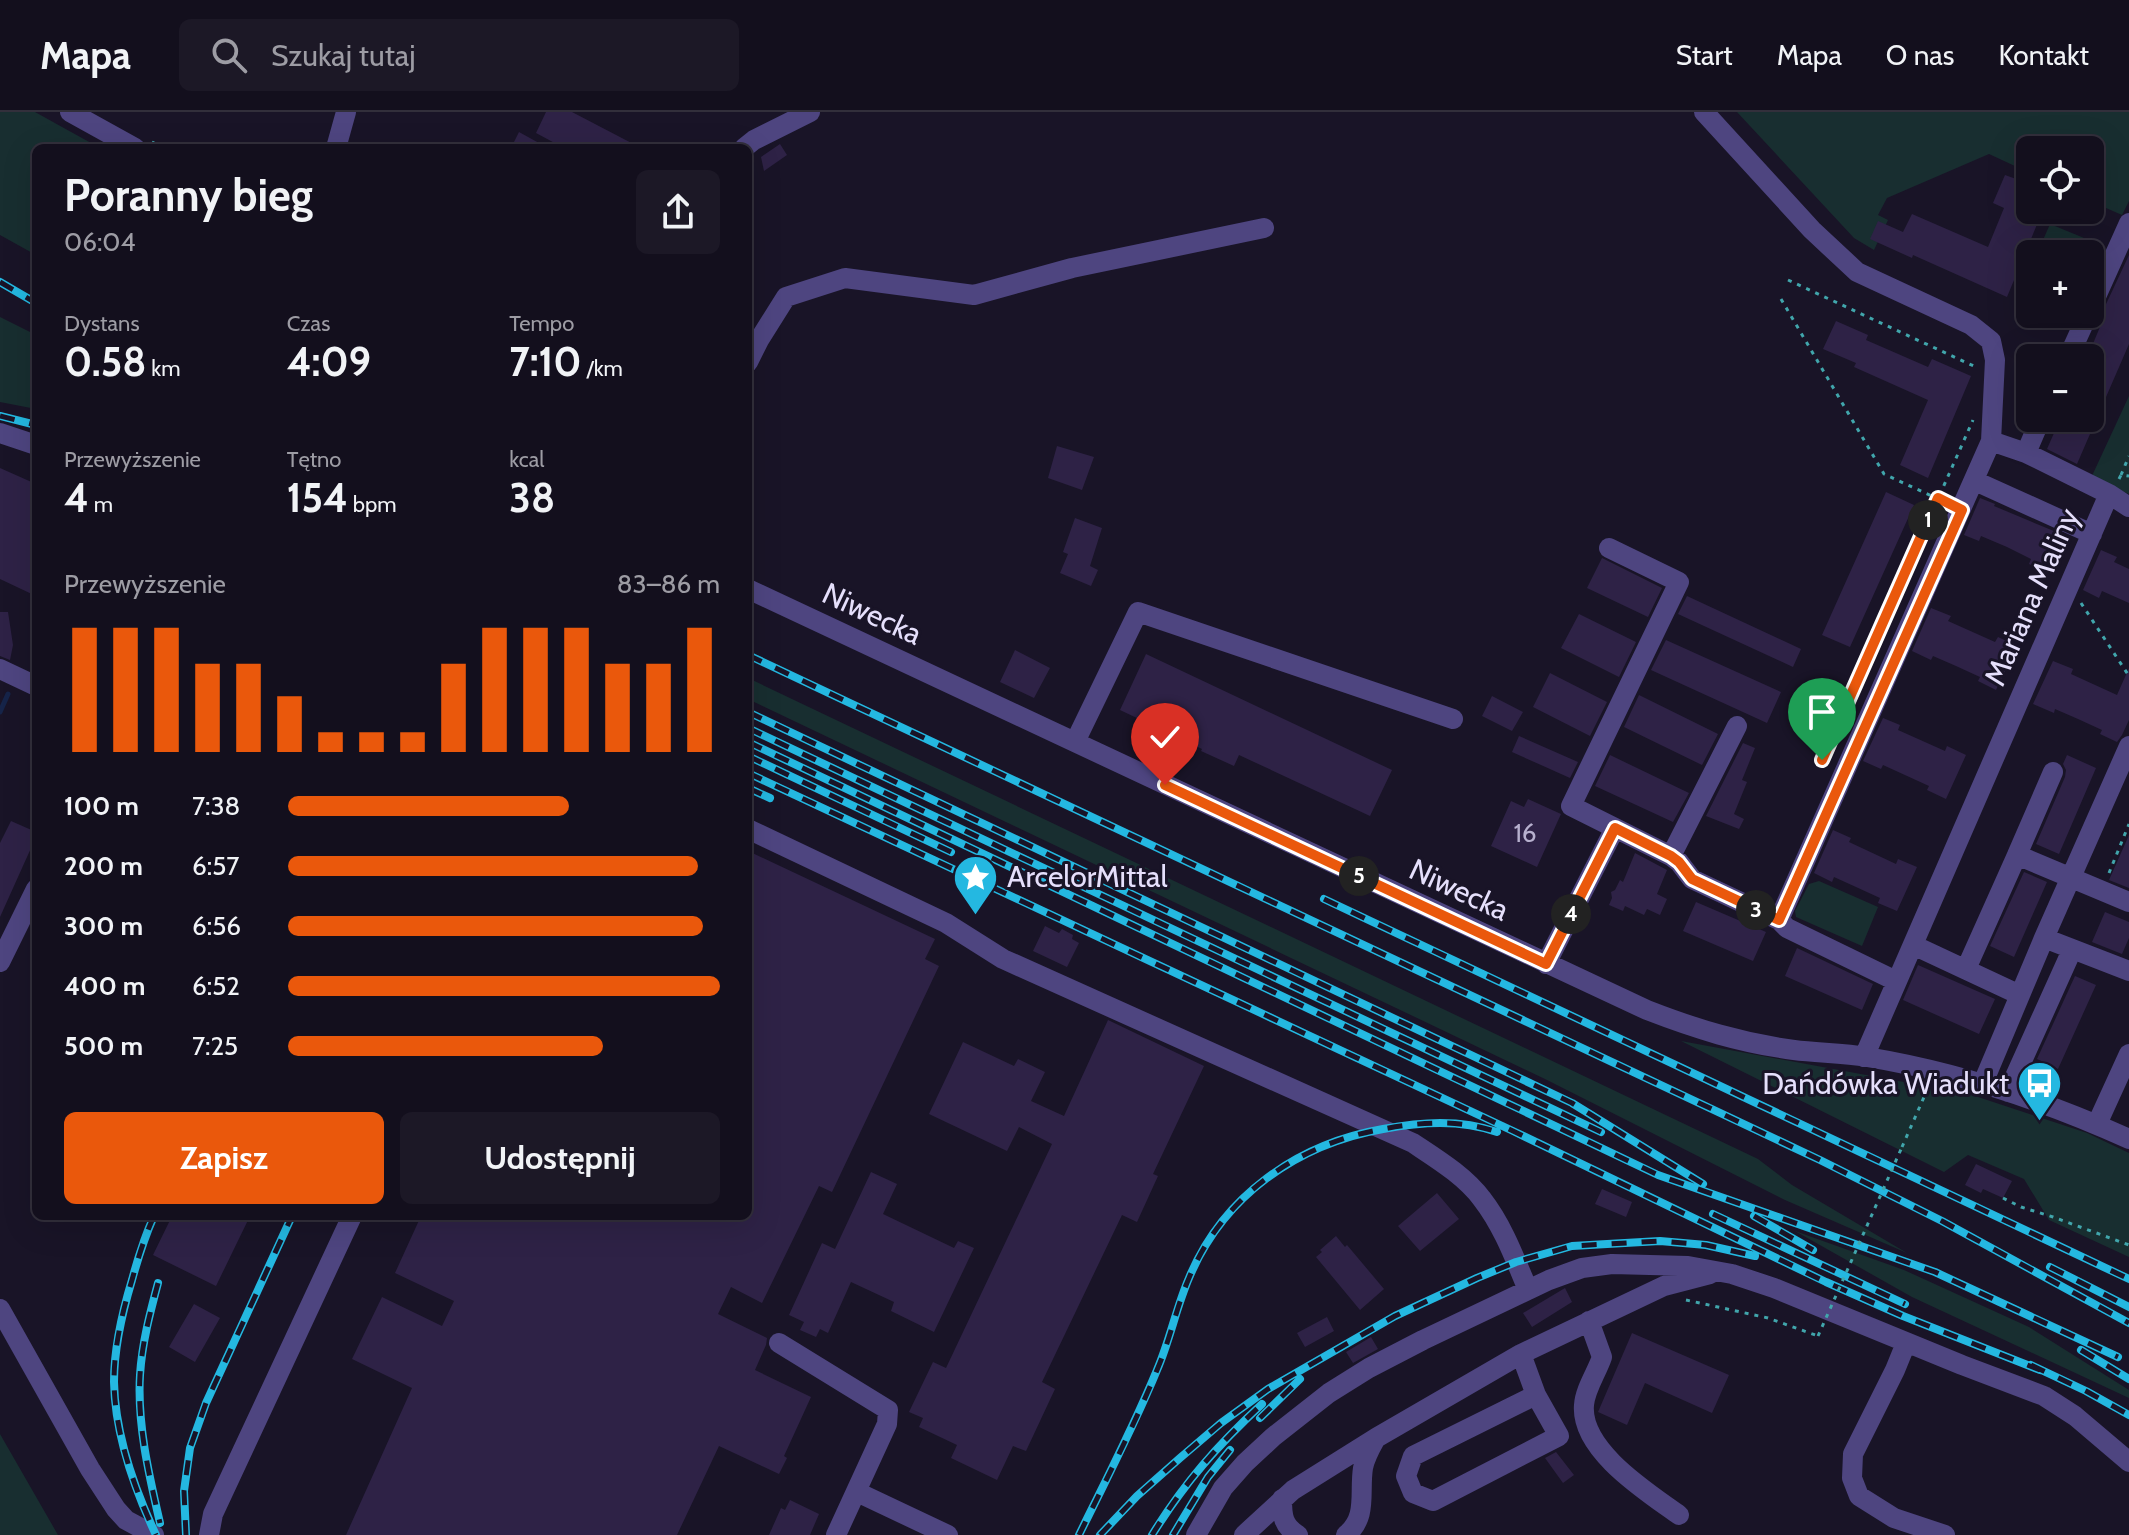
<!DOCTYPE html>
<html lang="pl">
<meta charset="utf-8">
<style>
body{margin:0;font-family:Cabin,sans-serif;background:#1c1826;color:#f1f3f6;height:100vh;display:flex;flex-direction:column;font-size:30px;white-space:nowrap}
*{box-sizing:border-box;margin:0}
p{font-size:26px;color:#9d9ca4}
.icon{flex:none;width:44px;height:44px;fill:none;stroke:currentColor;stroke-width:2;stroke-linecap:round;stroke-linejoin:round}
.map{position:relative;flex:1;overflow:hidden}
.sheet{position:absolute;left:32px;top:32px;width:720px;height:1076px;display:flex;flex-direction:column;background:#130f1d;border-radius:12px;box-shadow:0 8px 32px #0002,0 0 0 2px #322f3b}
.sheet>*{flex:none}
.fabs{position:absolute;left:2016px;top:24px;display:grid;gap:16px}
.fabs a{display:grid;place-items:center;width:88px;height:88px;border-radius:12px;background:#130f1d;box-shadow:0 8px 32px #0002,0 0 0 2px #322f3b;font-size:40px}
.pin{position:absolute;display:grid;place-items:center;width:68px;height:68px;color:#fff;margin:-82px -34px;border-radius:50% 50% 50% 0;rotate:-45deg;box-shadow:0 0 8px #0007}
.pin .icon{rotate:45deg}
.km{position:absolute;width:40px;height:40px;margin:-20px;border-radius:50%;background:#222;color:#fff;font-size:22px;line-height:40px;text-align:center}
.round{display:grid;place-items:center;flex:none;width:84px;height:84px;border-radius:12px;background:#1c1826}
.summary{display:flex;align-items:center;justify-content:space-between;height:136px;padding:0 32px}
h1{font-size:44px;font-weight:800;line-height:60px}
.stats{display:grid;grid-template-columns:repeat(3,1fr);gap:12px;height:136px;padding:8px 32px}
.stats div{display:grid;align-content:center}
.stats b{font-size:40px;font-weight:800}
.stats small{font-size:22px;font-weight:400}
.stats p{font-size:22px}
.chart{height:224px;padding:16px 32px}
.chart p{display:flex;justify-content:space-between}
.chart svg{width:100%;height:144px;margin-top:8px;stroke:#ea580c;stroke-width:6}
.cta{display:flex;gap:16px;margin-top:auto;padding:16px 32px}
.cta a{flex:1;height:92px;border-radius:12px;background:#ea580c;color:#fff;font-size:32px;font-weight:800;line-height:92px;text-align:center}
.cta a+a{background:#1c1826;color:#f1f3f6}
ul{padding:0 32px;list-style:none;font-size:26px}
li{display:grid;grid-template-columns:128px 96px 1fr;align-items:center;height:60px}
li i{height:20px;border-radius:10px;background:#ea580c}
header{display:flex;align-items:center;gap:48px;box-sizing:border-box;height:112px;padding:0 40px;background:#130f1d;border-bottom:2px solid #322f3b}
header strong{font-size:38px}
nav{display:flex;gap:44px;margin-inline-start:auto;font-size:28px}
.search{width:560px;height:72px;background:#1c1826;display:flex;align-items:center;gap:20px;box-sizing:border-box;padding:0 28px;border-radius:12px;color:#9d9ca4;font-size:30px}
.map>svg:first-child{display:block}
.green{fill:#182e30}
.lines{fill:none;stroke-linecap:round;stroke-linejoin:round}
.stream{stroke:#162449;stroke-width:5}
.building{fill:#2e2246}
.path{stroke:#41a6ac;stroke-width:3;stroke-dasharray:4 6;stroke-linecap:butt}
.minor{stroke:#4e4580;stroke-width:20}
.rail-casing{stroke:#24b8e1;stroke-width:8}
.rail{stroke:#191427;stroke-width:5;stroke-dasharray:15;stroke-linecap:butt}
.path-bridge{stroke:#41a6ac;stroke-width:3;stroke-dasharray:4 6;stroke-linecap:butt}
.route-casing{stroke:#fff;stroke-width:16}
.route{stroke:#ea580c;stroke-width:10}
.labels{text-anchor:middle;stroke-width:6;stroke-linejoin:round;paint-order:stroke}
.number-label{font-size:26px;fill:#b7b0ce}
.street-label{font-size:30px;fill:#e5dffb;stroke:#191427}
.poi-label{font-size:30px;fill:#e5dffb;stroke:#191427;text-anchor:start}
</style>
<header>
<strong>Mapa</strong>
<div class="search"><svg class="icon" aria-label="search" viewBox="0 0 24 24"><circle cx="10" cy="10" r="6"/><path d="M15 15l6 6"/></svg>Szukaj tutaj</div>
<nav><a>Start</a><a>Mapa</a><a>O nas</a><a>Kontakt</a></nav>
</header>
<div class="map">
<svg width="2129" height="1423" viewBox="0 0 2129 1423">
<rect width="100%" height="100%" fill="#191427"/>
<path class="green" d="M0 0H35L100 36H36V143L0 123Z
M1737 0H2129V89L2122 103 2090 89V38H2030V61L1989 42 1887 86 1878 103 1888 108 1874 138 1854 126Z
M2050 112 2101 133 2090 159V142H2037Z
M0 205 36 223V297L0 290Z
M2129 284V382L2091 366Z
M748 566 1758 1047 1792 1073 1907 1141 1785 1088 1545 967 748 587Z
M1819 769 1878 795 1862 834 1796 805 1795 799 1809 772Z
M1681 929 1969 982 2087 1021 2129 1041V1145L2049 1108 2024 1067 1968 1043 1944 1060Z
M1795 1119 1904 1158 2029 1215 2129 1278V1286L1912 1185Z
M0 1322 58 1423H0Z"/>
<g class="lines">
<path class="stream" d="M0 600 8 582"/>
</g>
<path class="building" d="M546 0H572L641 36H564L536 21Z
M519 20 548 36H511Z
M780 32 787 43 764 59 761 45Z
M2005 63 2030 72V98H2043L2007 185 1913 143 1912 146 1870 127 1878 109 1903 120 1912 102 1988 135 2004 96 1993 91Z
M2129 143V232L2077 352 2047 337 2054 321 2051 320 2057 306H2090V239L2102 210 2099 209 2100 205Z
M1836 209 1868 223 1866 228 1928 255 1932 247 1971 264 1928 366 1900 353 1928 288 1854 255 1856 251 1823 237Z
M1057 334 1094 345 1082 378 1048 366Z
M0 356 36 372V484L0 467Z
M1886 380 1914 393 1850 535 1822 523Z
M1980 386 1995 392 1994 394 2061 422 2044 459 2029 452 2031 447 2007 435 1981 424 1979 429 1964 423Z
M1075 406 1102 416 1090 454 1098 458 1091 474 1060 461 1068 442 1063 440Z
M2101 438 2117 445 2114 450 2129 457V491L2102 479 2099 486 2083 478Z
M1602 446 1662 476 1648 505 1587 476Z
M1687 484 1801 537 1793 555 1678 502Z
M1931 496 1951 504 1948 509 1995 530 1998 525 2017 534 1996 578 1978 569 1980 565 1956 554 1933 544 1931 548 1912 539Z
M0 500H8L13 533 10 548 0 544Z
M1579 502 1636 530 1619 565 1561 536Z
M1666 528 1781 580 1767 611 1651 558Z
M1015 538 1050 556 1034 586 1000 570Z
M1146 542 1392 658 1370 704 1239 643 1234 654 1201 639 1202 637 1120 598Z
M2053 549 2073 557 2071 562 2117 583 2129 556V608L2122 623 2117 630 2100 622 2102 618 2078 607 2055 597 2054 601 2033 592Z
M1550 561 1607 590 1590 624 1533 595Z
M1639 583 1718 622 1702 653 1624 615Z
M1492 584 1523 600 1512 619 1482 604Z
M1883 606 1900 613 1898 618 1945 639 1947 634 1966 643 1946 687 1927 678 1929 674 1883 653 1881 657 1863 649Z
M1519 624 1578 650 1570 666 1512 640Z
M1743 631 1755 636 1742 668 1747 670 1734 702 1744 707 1739 717 1706 704Z
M1610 643 1689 681 1673 710 1595 674Z
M2067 643 2096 656 2059 742 2036 732 2065 665 2066 658 2063 652Z
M1528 687 1561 702 1537 755 1491 734 1511 689 1524 695Z
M11 709 36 720V725L0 805V731Z
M1833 718 1851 726 1849 730 1896 752 1898 747 1917 755 1897 799 1878 791 1880 786 1856 775 1834 765 1832 770 1814 761Z
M2129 723V776L2109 768Z
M748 739 935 827 925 847 939 854 832 1080 819 1074 762 1191 731 1175 718 1202 767 1226 766 1233 755 1258 811 1285 784 1344 787 1346 779 1362 719 1334 677 1423H346L412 1276 352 1247 382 1185 442 1214 454 1189 395 1161 421 1104H748Z
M1635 741 1667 758 1657 782 1667 787 1660 803 1647 797 1644 803 1625 794 1623 799 1609 793 1612 786 1611 780 1615 778 1620 768 1623 770Z
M2024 760 2047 770 2014 845 1990 834Z
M1696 790 1766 820 1753 849 1683 819Z
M2105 800 2129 810V826L2122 842 2092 830Z
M1045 814 1059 821 1062 817 1073 823 1072 827 1079 831 1067 855 1033 839Z
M1797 836 1873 872 1862 898 1785 864Z
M1918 853 1995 887 1979 922 1903 888Z
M2075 864 2096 873 2058 957 2037 947Z
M1108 908 1204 954 1153 1062 1158 1064 1137 1110 1122 1103 1042 1270 1055 1277 1026 1339 1013 1334 997 1368 951 1346 957 1333 919 1315 923 1306 909 1300 933 1250 946 1256 1052 1032 1019 1015 1007 1039 929 1002 963 930 1014 954 1018 947 1045 960 1031 989 1064 1004Z
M1976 1052 2012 1069 2003 1086 1983 1077 1981 1081 1965 1073Z
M871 1060 897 1072 883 1102 954 1136 958 1129 974 1136 934 1220 891 1199 894 1190 851 1170 828 1221 820 1217 816 1225 800 1218 804 1210 789 1203 822 1131 835 1137Z
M1602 1077 1632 1090 1626 1105 1595 1092Z
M1437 1081 1459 1107 1420 1139 1398 1114Z
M172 1104H250L216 1174 153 1143Z
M1336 1124 1345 1135 1347 1133 1384 1177 1360 1198 1316 1145 1322 1140 1320 1138Z
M1565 1176 1572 1190 1532 1215 1523 1201Z
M194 1192 220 1206 195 1250 169 1235Z
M1327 1205 1334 1219 1305 1235 1297 1221Z
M1632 1221 1729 1263 1712 1301 1645 1271 1627 1313 1598 1300Z
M1371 1225 1378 1237 1353 1251 1346 1240Z
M1556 1340 1574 1363 1563 1371 1545 1346Z
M790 1388 819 1402 810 1423H769L781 1396 785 1398Z"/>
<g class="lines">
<path class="path" d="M152 30 163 36
M1788 168 1978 256
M1781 187 1884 362 1936 386
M2121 363 2129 344
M2119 367 2121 363 2129 364
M2081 491 2129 564
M1822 648 1973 308
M2109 761 2129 712
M1902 1035 1928 976
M2003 1086 2021 1095 2053 1105 2129 1133
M1686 1188 1768 1206 1818 1224"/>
<path class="minor" d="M70 0 135 36
M1704 0 1812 118 1857 160 1971 213 1991 229 1995 248 1991 329 1779 808
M336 36 346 0
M744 36 754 28 810 0
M2090 198 2129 111
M2068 246 2088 202
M748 250 759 228 786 185 845 166 974 183 1072 156 1264 116
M0 321 36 333
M1991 329 2026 341 2109 382 2129 395
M2026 341 2041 306
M1975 369 2092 422
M1609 436 1679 470 1571 694 1671 744 1679 750 1692 767 1779 808 1787 816 1896 869
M748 477 1647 898C1696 917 1741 931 1794 938 1818 941 1843 941 1867 945 1958 960 2045 989 2129 1027
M0 557 36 574
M1075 630 1138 500 1453 607
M748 717 946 811 1003 847 1413 1031C1437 1047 1465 1064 1482 1087 1503 1114 1515 1147 1528 1178
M2017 743 2053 660
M1671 744 1737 614
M2044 826 2129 859
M1913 833 2020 883
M0 850 36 777
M1546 852 1615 716
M1966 857 2017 743 2129 790
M1864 945 2109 382
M1983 971 2044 826 2129 634
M2008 980 2072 838
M2097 1012 2129 942
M0 1197 90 1357 116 1397 126 1408 154 1423
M1589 1209 1602 1245C1597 1260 1585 1277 1584 1293 1580 1338 1647 1380 1679 1403
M779 1231 888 1298 887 1312 836 1423
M1906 1231 1895 1258 1853 1342 1852 1366 1859 1384 1894 1406 1945 1423
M1521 1242 1536 1283 1559 1324 1433 1389 1413 1381 1406 1364 1413 1344 1536 1283
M857 1380 948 1423
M1282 1387C1282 1404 1283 1414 1298 1423
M209 1423 213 1402 352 1104
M1196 1423 1223 1376 1245 1351 1273 1325 1329 1281 1369 1256 1423 1228 1549 1168 1582 1156 1612 1152 1688 1154 1732 1162 1774 1176 1962 1253 2044 1284 2075 1304 2129 1350
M1244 1423 1293 1378 1376 1326 1521 1242 1664 1174 1710 1162
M1346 1423C1368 1405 1359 1381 1363 1356 1365 1345 1371 1335 1376 1326"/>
<defs>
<path id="rail" d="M0 170 36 191
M0 304 36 313
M748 543 1820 1048 1942 1109 2129 1211
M748 600 1572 991 1703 1072
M748 616 1601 1020
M748 630 1658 1063 1935 1160 2118 1245
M748 644 951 740
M748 661 1513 1019 1826 1170 1903 1204 2040 1258
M748 676 770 686
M1324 787 2129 1167
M1713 1102 1905 1192
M154 1104C145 1124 138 1146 132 1168 122 1201 114 1235 114 1270 115 1322 134 1376 156 1423
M1754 1104 1813 1138
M2050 1155 2129 1195
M158 1171C150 1201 142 1231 140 1263 137 1312 149 1363 160 1411
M2081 1238 2129 1267
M2031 1253 2086 1279 2129 1303
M1260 1306 1300 1267
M186 1423 184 1379 190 1336 206 1291 292 1104
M1079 1423C1106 1368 1134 1314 1157 1258 1170 1228 1176 1196 1189 1166 1223 1084 1297 1032 1383 1017 1421 1010 1460 1007 1497 1020
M1100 1423 1137 1384 1180 1346 1221 1311 1268 1277 1395 1204 1477 1166 1516 1150 1572 1134 1660 1129 1706 1133 1755 1144
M1152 1423C1185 1370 1217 1334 1262 1292
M1173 1423 1208 1365 1230 1338"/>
</defs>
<use href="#rail" class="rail-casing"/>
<use href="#rail" class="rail"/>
<path class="path-bridge" d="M1818 1224 1902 1035"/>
</g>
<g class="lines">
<defs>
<path id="route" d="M1165 673 1546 852 1615 716 1671 744 1679 750 1692 767 1779 808 1962 398 1938 386 1822 648"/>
</defs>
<use href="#route" class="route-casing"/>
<use href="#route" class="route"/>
</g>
<defs>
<symbol id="sight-pin" viewBox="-11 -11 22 30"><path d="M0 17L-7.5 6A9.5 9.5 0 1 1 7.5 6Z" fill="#24b8e1" stroke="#191427"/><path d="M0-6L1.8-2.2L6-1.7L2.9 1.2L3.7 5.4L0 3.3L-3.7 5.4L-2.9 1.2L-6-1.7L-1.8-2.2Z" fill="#fff"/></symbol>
<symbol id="bus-pin" viewBox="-11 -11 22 30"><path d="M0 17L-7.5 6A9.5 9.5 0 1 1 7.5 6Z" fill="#24b8e1" stroke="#191427"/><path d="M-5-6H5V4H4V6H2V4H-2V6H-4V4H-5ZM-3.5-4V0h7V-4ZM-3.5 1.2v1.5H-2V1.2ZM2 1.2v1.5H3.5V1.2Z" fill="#fff"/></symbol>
</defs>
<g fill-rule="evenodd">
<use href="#sight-pin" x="950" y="740" width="51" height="69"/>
<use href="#bus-pin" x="2014" y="946" width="51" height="69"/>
</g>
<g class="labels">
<g class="number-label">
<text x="1525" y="730">16</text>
</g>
<g class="street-label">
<text transform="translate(2032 485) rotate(-66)" y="10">Mariana Maliny</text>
<text transform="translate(872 502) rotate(25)" y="10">Niwecka</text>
<text transform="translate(1459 778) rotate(25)" y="10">Niwecka</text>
</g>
<g class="poi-label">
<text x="1007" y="775">ArcelorMittal</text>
<text x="2009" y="982" text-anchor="end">Dańdówka Wiadukt</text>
</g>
</g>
</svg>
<div class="fabs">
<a><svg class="icon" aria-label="locate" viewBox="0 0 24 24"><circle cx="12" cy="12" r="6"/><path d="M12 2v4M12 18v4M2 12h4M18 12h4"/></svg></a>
<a>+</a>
<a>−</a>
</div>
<div class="pin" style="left:1822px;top:648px;background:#1e9e55"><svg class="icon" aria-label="arrive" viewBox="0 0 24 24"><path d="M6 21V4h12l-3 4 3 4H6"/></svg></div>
<div class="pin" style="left:1165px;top:673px;background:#d93025"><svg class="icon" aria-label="check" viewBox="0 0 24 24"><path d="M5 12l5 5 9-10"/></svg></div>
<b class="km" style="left:1928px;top:408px">1</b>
<b class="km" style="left:1756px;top:798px">3</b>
<b class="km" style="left:1571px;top:802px">4</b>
<b class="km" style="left:1359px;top:764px">5</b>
<section class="sheet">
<div class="summary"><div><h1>Poranny bieg</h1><p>06:04</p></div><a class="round"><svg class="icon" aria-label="share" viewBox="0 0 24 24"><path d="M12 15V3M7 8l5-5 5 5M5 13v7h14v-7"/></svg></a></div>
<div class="stats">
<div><p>Dystans</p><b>0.58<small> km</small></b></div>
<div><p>Czas</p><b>4:09</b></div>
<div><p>Tempo</p><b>7:10<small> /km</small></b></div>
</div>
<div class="stats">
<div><p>Przewyższenie</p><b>4<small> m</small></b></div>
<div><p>Tętno</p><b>154<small> bpm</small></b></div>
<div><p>kcal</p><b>38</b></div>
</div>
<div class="chart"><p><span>Przewyższenie</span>83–86 m</p>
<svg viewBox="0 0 160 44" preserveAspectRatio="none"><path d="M5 44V6M15 44V6M25 44V6M35 44V17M45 44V17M55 44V27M65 44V38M75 44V38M85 44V38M95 44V17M105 44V6M115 44V6M125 44V6M135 44V17M145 44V17M155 44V6"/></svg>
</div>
<ul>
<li><b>100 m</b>7:38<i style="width:65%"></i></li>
<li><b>200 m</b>6:57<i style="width:95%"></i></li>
<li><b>300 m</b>6:56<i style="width:96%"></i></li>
<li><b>400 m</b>6:52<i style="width:100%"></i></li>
<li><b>500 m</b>7:25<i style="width:73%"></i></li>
</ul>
<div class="cta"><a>Zapisz</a><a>Udostępnij</a></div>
</section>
</div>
